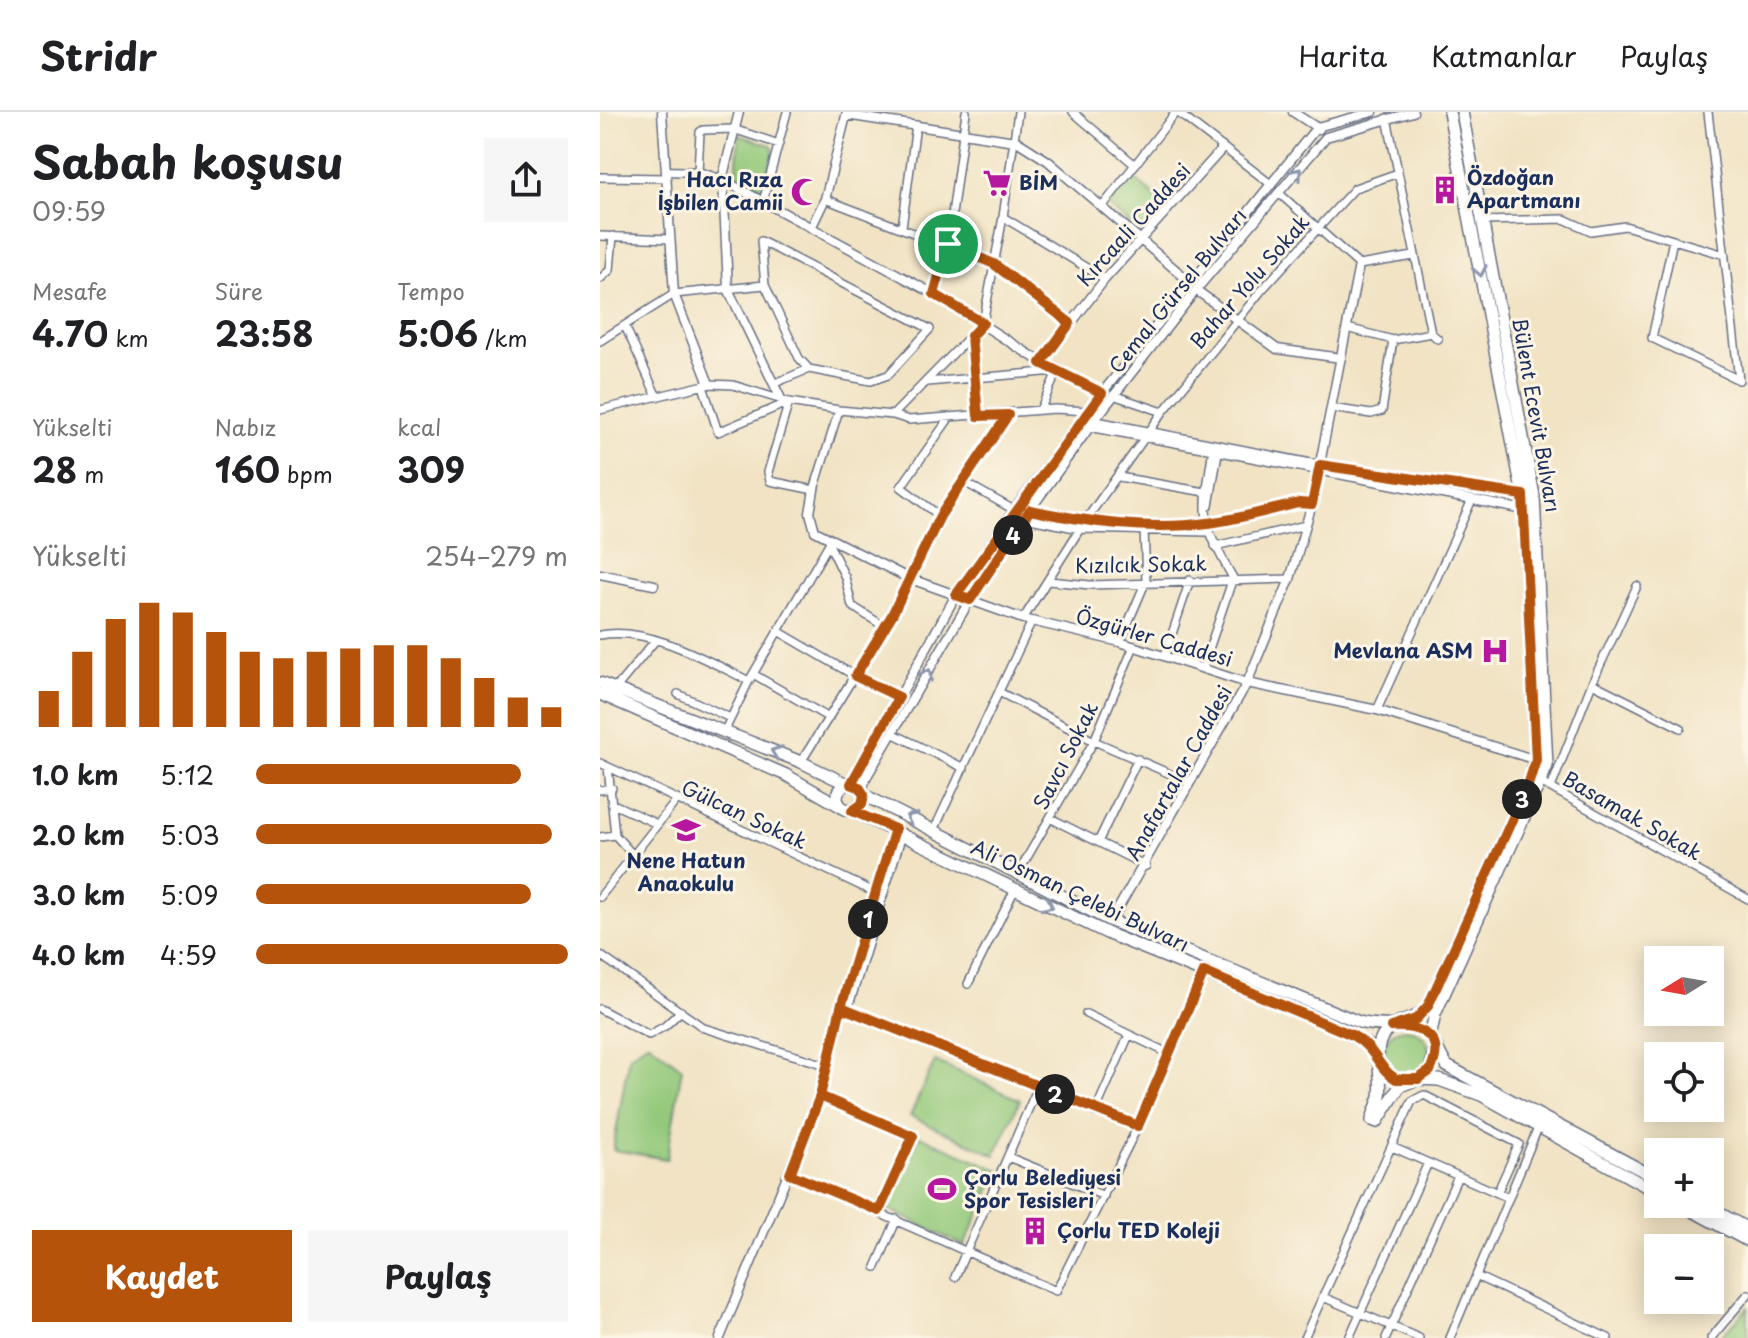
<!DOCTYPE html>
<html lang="tr">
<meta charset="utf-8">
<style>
body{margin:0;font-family:"Playpen Sans",sans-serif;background:#f6f6f6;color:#202124;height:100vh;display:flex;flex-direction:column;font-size:30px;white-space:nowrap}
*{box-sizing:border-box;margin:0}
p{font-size:26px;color:#757577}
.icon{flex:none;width:44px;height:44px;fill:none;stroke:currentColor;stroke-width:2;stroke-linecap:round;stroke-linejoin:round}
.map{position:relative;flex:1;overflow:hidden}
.side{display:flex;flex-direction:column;background:#fff;width:600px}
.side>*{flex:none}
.needle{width:52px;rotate:259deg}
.tools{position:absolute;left:1044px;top:834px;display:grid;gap:16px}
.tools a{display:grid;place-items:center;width:80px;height:80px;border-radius:0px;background:#fff;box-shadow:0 4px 20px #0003;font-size:40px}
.pin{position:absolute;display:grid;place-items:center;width:68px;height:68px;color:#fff;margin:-34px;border:4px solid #fff;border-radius:50%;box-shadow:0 2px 8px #0007}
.km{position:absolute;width:40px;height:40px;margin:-20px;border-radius:50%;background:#222;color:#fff;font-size:22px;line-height:40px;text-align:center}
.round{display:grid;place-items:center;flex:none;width:84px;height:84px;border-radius:0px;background:#f6f6f6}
.summary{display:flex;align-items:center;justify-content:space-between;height:136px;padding:0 32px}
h1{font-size:44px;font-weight:700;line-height:60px}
.metrics{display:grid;grid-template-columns:repeat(3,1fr);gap:12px;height:136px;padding:8px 32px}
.metrics div{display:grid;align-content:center}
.metrics b{font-size:34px;font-weight:700}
.metrics small{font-size:22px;font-weight:400}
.metrics p{font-size:22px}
.chart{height:224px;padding:16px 32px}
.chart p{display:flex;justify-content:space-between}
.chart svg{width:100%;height:144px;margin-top:8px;stroke:#b45309;stroke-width:6}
.action{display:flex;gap:16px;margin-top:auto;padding:16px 32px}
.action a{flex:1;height:92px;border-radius:0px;background:#b45309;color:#fff;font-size:32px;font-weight:700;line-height:92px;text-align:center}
.action a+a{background:#f6f6f6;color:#202124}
ul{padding:0 32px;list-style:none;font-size:26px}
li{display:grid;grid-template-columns:128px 96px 1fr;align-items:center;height:60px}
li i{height:20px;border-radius:10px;background:#b45309}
header{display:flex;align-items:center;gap:48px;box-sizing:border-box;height:112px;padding:0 40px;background:#fff;border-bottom:2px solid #e0e0e0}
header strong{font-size:38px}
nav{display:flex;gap:44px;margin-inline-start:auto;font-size:28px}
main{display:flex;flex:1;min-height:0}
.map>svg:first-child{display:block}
.green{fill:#94c97b;stroke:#587c6c;stroke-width:2}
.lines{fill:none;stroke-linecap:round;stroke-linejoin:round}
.minor-casing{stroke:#666e82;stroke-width:10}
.tertiary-casing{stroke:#666e82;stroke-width:11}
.primary-casing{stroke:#666e82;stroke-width:14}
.minor{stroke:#fff;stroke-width:7}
.tertiary{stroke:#fff;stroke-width:8}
.primary{stroke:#fff;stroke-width:11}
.oneway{stroke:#8d97ae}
.route-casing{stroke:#fff;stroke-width:16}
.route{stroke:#b45309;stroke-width:10}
.labels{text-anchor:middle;stroke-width:6;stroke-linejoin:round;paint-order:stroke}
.poi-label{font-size:20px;font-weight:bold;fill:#1b2f5e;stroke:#fcf5e5;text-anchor:start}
.street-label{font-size:20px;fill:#1b2f5e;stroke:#fcf5e5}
</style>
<header>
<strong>Stridr</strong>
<nav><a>Harita</a><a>Katmanlar</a><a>Paylaş</a></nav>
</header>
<main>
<section class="side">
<div class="summary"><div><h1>Sabah koşusu</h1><p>09:59</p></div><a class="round"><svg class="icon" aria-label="share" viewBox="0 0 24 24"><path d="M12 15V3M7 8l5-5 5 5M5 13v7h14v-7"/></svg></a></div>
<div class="metrics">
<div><p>Mesafe</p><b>4.70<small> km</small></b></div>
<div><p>Süre</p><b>23:58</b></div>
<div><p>Tempo</p><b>5:06<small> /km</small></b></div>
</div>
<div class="metrics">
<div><p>Yükselti</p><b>28<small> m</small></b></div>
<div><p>Nabız</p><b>160<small> bpm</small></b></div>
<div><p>kcal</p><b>309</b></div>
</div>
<div class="chart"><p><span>Yükselti</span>254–279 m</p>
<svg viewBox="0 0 160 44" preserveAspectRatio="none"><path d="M5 44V33M15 44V21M25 44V11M35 44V6M45 44V9M55 44V15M65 44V21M75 44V23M85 44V21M95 44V20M105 44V19M115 44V19M125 44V23M135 44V29M145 44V35M155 44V38"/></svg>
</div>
<ul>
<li><b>1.0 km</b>5:12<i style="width:85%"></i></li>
<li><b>2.0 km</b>5:03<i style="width:95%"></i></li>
<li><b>3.0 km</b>5:09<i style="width:88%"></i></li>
<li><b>4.0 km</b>4:59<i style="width:100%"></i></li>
</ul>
<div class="action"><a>Kaydet</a><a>Paylaş</a></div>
</section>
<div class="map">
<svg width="1148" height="1226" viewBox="0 0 1148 1226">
<rect width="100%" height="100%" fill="#fcf5e5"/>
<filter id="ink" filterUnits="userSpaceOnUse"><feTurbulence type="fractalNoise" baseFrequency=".0125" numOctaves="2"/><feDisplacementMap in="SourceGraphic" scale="16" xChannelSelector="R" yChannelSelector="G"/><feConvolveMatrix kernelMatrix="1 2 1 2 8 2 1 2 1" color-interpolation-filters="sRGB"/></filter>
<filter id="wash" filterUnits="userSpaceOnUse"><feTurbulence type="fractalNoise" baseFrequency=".006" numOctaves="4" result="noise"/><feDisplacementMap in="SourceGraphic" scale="32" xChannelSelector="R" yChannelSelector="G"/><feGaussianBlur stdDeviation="1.8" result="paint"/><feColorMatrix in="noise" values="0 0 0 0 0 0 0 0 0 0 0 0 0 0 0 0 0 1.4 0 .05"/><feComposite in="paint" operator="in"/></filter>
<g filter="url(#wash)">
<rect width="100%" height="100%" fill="#f1e3c4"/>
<path class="green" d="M139 23 171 33 174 39 163 77 136 64Z
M531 64 565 92 540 121 507 93Z
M783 940a23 23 0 1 1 46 0a23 23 0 1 1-46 0Z
M48 930 82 956 67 1047 13 1038 29 944Z
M335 949 420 988 395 1043 310 1004Z
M319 1024 399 1058 364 1134 286 1096Z
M1148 1195V1226H1120Z"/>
</g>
<g filter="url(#ink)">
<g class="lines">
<defs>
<path id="minor" d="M473 0 535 53
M577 0 672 73
M787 6 831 221 838 227
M98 60 100 20 103 18 133 17 179 32
M0 65 67 66
M680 82 759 153 814 144
M225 87 394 152 470 211
M163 90 187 0
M502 95 576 0
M403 105 505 167
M882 109 964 107 991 119 1025 114 1125 143
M302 115 316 13
M0 124 69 127
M1073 128 1052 226 1139 268 1108 0
M161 129 330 217 288 263 271 269 209 257 199 246 165 173Z
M0 167 10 158 13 124
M334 182 348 132 366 0
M25 214 57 285
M747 216 793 228 831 221
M371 224 378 304
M0 229 74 182 165 173
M327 270 456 259
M175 271 209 257
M103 274 118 320 189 290
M513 283 563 300
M189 290 168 360 170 369 214 378 239 298
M731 296 771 302 782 299 793 228
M0 298 109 272 133 273 189 290 239 298 293 303 383 211 403 105 418 0
M440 298 457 260 502 281
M293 303 309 308 455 297 487 299
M489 315 613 338
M613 336C603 403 599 406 633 466
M519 365 605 380
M364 370 414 398
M609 394 619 335
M430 398C489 410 549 419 608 411 639 407 669 398 699 391L712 392
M340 404 301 375 350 305
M425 406 480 417 607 420
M229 432 245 465 252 494 285 515
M615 434 706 413
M449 469 490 473 690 467
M1037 474 992 571 1081 616
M423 507 485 409 563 300 661 179 755 76 798 61
M178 519 255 564 299 585
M0 523C49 514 106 548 149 569
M520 530 546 469 544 417
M565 543 590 468
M603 555 633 466
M153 562 229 606
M16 576 54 530
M399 580 494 629 589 670
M78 582 130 606
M777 598 871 390
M124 620 149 569 231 428
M294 622 364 656
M201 650 292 503 340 404 408 303
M0 651 276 781
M8 655 15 723
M942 671 1148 787
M951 676 992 571
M0 678 12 676
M13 692 57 712
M452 707 546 754
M334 718 432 509
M0 725 15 723 33 743
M498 730 538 647
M417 763 494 629 534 534
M0 785 76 689
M0 843 104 916 229 954
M368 872 415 777
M0 897 49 923 65 914 81 899
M486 902 570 942
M220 984 313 1024 279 1099
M495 1000 529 923
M792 1035 909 1086
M408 1045 504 1084
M190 1062 456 1179 538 1014 604 860
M276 1155 297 1107
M876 1164 1008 1226
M355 1165 438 975
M723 1185 819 1226
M704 1226 812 989 824 983 919 1032 897 1081
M749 1226 828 1051
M786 1226 858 1064
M850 1226 938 1016
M1111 1226 1148 1182"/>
<path id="tertiary" d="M62 0 74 182 109 272
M693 0 719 17
M246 3 415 29
M415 28 448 49 590 170
M66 59 98 60 123 68 334 182 457 260
M122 68 139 0
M123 68 128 177 181 287
M211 116 225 87 247 0
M596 178 677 237 741 246
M441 251 505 167 623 36
M494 309 734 356 923 383
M613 338 925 398
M214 378 210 401 215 419 308 466 423 507 520 530 647 571 777 598 936 648
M0 462 54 473
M251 672 356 483 414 398 502 281 717 15 773 0
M262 679 266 666 370 488 430 398 494 309 596 178 726 25 813 0
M511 809 647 571 690 467 712 392 759 153
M241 895 538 1014
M247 898 302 721
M120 1226 220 984 241 895 295 717"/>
<path id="primary" d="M849 0 924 389 936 648 929 670 828 894C817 909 803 906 790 916 768 933 784 961 780 984 778 992 774 1000 772 1008L777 1010 800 974 818 967 839 968 881 983 1058 1081
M0 571 201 650 247 672
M0 582 186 663 240 694
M237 685a13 13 0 1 1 26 0a13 13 0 1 1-26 0Z
M264 683 511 809 759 910C781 917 819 908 831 926 837 935 841 945 847 954L1058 1067
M252 699 511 823 734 913 773 936 784 958 796 967H818L830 959 835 936
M830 925 835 902 947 654 934 384 862 0
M1080 1092 1148 1129
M1103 1092 1148 1117"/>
</defs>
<use href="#minor" class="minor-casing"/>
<use href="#tertiary" class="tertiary-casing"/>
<use href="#primary" class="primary-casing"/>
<use href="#minor" class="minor"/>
<use href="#tertiary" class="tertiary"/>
<use href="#primary" class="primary"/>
</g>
<defs><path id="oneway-chevron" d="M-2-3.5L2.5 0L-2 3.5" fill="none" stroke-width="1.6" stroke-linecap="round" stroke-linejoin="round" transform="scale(2)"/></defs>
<g class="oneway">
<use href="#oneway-chevron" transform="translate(697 61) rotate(-51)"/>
<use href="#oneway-chevron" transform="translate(880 159) rotate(79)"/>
<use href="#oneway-chevron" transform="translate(327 562) rotate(-61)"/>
<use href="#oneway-chevron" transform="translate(176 640) rotate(-159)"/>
<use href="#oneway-chevron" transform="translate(311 706) rotate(-152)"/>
<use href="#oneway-chevron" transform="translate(448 793) rotate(26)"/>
</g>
</g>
<g class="lines" filter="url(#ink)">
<defs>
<path id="route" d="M348 132 334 182 383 211 371 224 378 304 408 303 340 404 292 503 255 564 299 585 251 672 259 675 264 683 262 692 252 699 295 717 241 895 220 984 190 1062 279 1099 313 1024 220 984 241 895 538 1014 604 860 752 923C778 938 776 955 796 967H818L830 959C847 924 821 913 791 915L816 907 828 894 929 670 936 648 923 383 720 353 712 392 699 391C669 398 639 407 608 411 549 419 488 410 430 398L370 488 356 483 502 281 441 251 470 211 394 152 348 132"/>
</defs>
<use href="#route" class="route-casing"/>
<use href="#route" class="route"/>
</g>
<defs>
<symbol id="supermarket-bare" viewBox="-9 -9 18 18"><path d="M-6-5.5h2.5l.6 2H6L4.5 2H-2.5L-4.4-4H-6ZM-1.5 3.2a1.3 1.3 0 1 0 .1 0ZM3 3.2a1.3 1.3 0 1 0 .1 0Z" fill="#b5179e" stroke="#fcf5e5" stroke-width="2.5" paint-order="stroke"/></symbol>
<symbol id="building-bare" viewBox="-9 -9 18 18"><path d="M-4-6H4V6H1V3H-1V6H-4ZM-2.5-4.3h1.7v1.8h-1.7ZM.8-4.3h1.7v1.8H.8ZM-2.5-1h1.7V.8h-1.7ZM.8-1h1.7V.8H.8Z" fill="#b5179e" stroke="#fcf5e5" stroke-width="2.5" paint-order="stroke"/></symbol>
<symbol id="mosque-bare" viewBox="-9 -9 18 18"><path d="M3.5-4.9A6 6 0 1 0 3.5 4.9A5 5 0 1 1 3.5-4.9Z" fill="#b5179e" stroke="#fcf5e5" stroke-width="2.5" paint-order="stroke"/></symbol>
<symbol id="hospital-bare" viewBox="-9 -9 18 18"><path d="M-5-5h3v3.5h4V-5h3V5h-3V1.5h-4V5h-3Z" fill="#b5179e" stroke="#fcf5e5" stroke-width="2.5" paint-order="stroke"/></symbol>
<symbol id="school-bare" viewBox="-9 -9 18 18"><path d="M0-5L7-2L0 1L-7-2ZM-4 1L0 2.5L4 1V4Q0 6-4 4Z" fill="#b5179e" stroke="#fcf5e5" stroke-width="2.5" paint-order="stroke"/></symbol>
<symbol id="stadium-bare" viewBox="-9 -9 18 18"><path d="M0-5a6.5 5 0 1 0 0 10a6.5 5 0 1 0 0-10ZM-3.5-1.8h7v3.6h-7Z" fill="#b5179e" stroke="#fcf5e5" stroke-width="2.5" paint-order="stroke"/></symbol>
</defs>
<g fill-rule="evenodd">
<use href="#supermarket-bare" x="377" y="51" width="40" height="40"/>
<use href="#building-bare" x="825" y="58" width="40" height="40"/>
<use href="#mosque-bare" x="185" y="60" width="40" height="40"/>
<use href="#hospital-bare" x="875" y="519" width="40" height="40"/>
<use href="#school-bare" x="66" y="698" width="40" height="40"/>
<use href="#stadium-bare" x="322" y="1057" width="40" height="40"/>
<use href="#building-bare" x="415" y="1099" width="40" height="40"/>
</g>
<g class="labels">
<g class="poi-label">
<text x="867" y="73">Özdoğan<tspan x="867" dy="23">Apartmanı</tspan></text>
<text x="183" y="75" text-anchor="end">Hacı Rıza<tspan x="183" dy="23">İşbilen Camii</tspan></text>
<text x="419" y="78">BİM</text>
<text x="873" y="546" text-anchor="end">Mevlana ASM</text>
<text x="86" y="756" text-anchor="middle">Nene Hatun<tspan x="86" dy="23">Anaokulu</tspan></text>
<text x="364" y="1073">Çorlu Belediyesi<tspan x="364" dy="23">Spor Tesisleri</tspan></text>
<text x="457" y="1126">Çorlu TED Koleji</text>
</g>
<g class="street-label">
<text transform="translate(534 113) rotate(-48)" y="7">Kırcaali Caddesi</text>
<text transform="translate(650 170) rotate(-49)" y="7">Bahar Yolu Sokak</text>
<text transform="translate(578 179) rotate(-51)" y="7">Cemal Gürsel Bulvarı</text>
<text transform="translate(936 303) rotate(80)" y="7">Bülent Ecevit Bulvarı</text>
<text transform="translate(541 453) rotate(-1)" y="7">Kızılcık Sokak</text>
<text transform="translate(554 526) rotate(16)" y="7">Özgürler Caddesi</text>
<text transform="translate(466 644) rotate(-63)" y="7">Savcı Sokak</text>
<text transform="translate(579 661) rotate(-61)" y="7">Anafartalar Caddesi</text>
<text transform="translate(144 703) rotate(25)" y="7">Gülcan Sokak</text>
<text transform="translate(1032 704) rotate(30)" y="7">Basamak Sokak</text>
<text transform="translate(480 784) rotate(25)" y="7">Ali Osman Çelebi Bulvarı</text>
</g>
</g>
</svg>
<div class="tools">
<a><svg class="needle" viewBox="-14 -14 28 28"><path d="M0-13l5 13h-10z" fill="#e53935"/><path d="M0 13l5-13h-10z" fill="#757577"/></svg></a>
<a><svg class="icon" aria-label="locate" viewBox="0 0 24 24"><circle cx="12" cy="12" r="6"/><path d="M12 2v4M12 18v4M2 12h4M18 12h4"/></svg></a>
<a>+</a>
<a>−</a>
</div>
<div class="pin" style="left:348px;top:132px;background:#1e9e55"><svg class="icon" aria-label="arrive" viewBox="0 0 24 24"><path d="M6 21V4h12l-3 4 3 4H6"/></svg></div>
<b class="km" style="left:268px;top:807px">1</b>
<b class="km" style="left:455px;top:982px">2</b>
<b class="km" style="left:922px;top:687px">3</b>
<b class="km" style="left:413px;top:423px">4</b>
</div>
</main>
